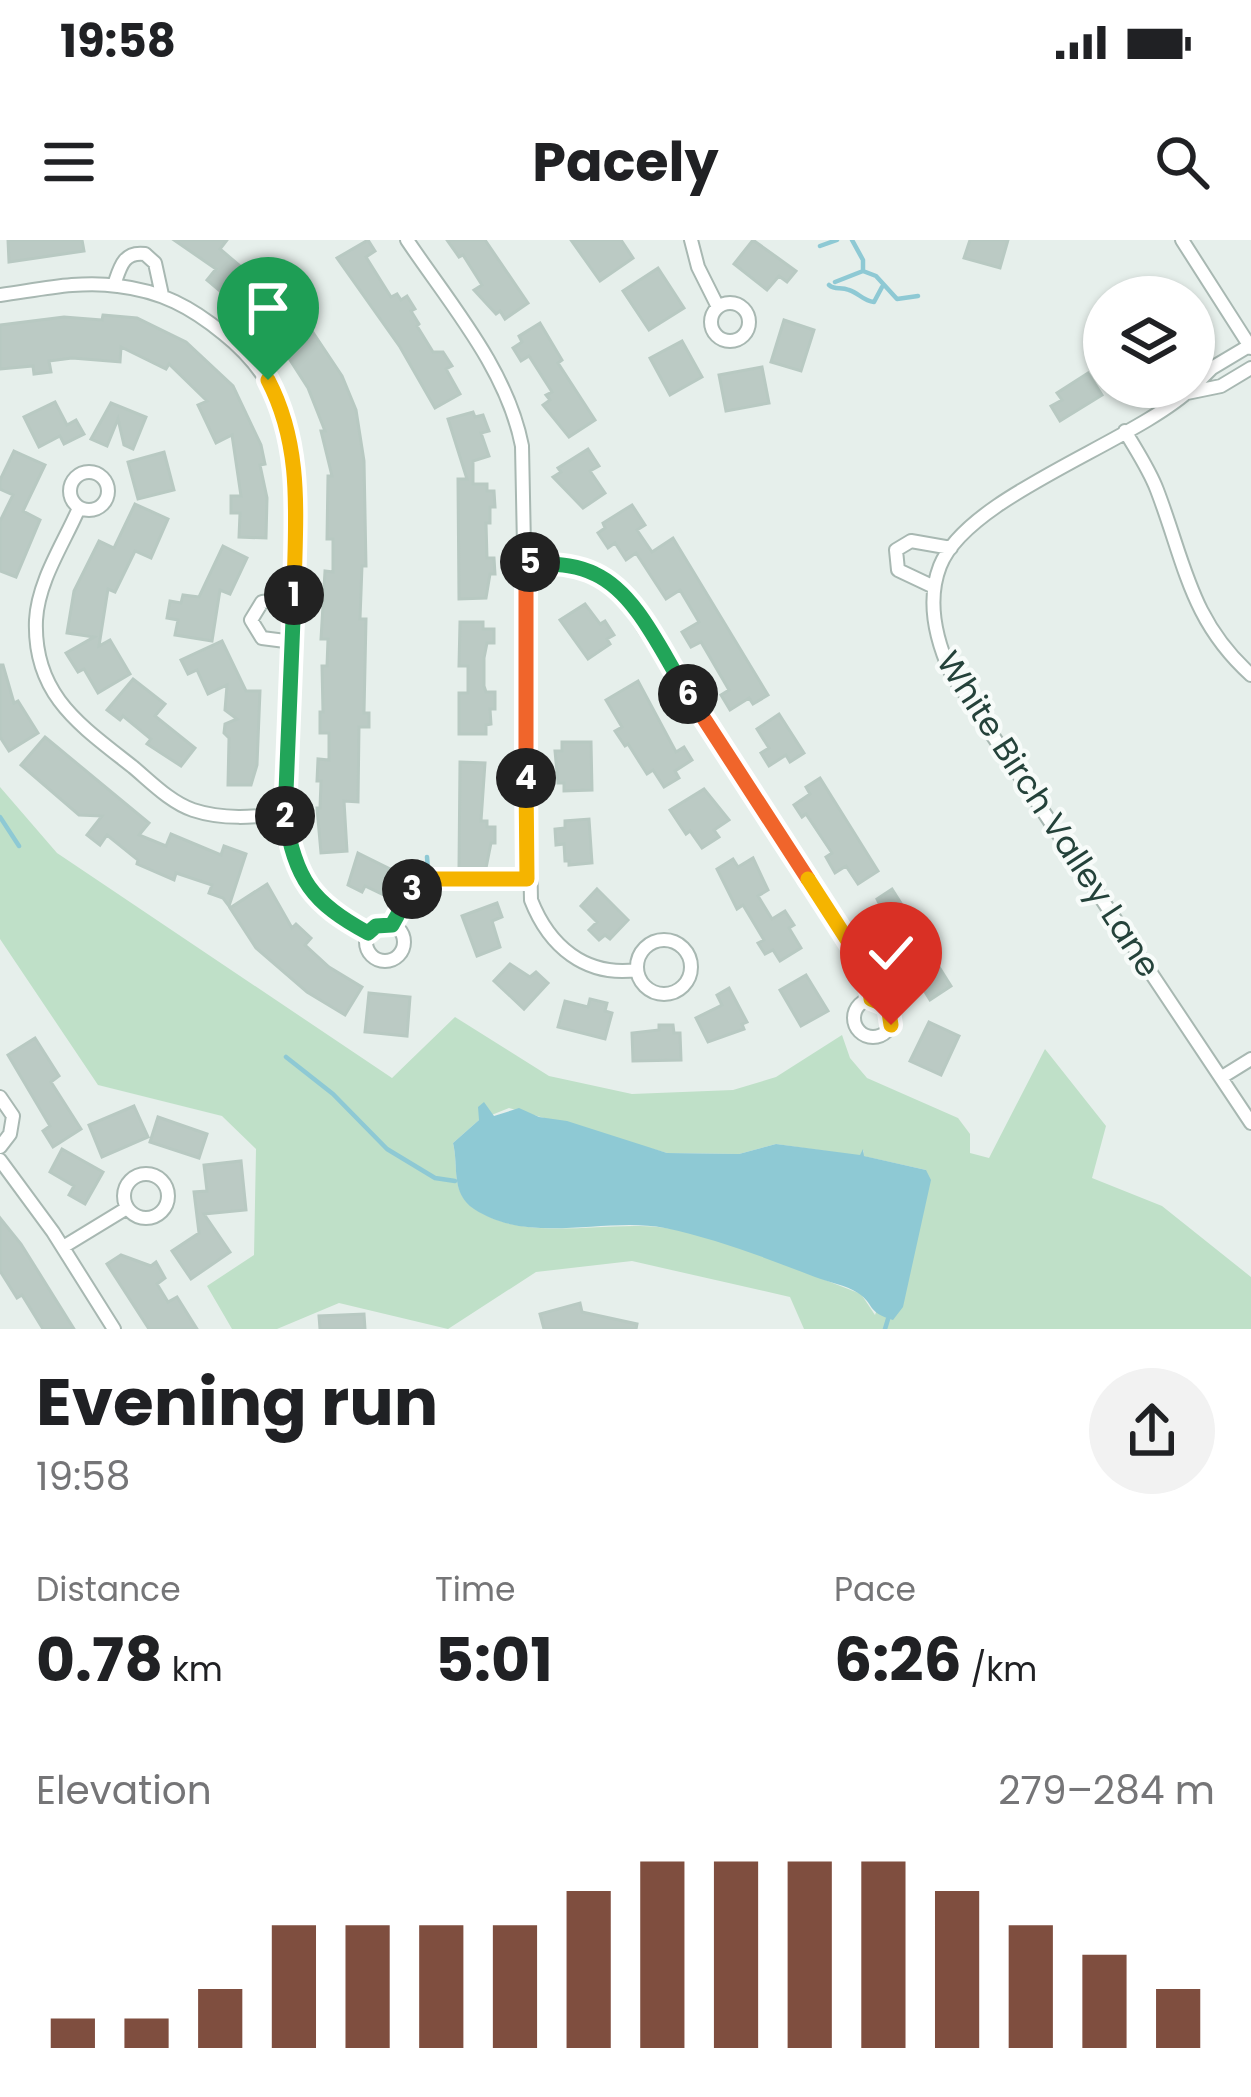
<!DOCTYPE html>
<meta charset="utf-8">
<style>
body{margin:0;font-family:Poppins,sans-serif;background:#f2f2f2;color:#202124;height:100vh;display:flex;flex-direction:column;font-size:45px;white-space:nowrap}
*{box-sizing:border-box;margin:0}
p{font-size:39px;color:#757577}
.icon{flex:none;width:66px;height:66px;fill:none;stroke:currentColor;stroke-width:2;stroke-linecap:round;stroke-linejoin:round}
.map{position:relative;height:1089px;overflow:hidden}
.panel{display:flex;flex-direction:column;background:#fff;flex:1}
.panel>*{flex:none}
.controls{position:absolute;left:1083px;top:36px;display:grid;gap:24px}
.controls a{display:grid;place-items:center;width:132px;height:132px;border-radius:50%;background:#fff;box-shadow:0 3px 9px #0004;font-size:60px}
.pin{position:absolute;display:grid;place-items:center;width:102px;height:102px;color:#fff;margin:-123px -51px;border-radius:50% 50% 50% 0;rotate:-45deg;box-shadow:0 0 12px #0007}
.pin .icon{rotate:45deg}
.km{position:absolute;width:60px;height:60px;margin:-30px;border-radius:50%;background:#222;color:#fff;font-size:33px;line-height:60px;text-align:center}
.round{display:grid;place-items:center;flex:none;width:126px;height:126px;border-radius:63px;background:#f2f2f2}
.summary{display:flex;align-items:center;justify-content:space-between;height:204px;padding:0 36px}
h1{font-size:66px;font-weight:700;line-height:90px}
.stats{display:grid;grid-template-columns:repeat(3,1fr);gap:18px;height:204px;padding:12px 36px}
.stats div{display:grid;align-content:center}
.stats b{font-size:60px;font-weight:700}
.stats small{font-size:33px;font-weight:400}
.stats p{font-size:33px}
.chart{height:336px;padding:24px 36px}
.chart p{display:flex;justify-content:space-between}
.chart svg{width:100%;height:216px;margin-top:12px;stroke:#7f4e3f;stroke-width:6}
.status{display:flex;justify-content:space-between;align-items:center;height:84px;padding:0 60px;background:#fff;direction:ltr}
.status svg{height:33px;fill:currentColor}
header{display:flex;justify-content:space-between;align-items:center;height:156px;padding:0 36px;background:#fff;font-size:54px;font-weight:700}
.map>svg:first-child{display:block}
.green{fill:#bfe0c8;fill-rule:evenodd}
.water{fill:#8ec9d4}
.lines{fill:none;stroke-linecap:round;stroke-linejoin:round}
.stream{stroke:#8ec9d4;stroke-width:4.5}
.building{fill:#bbcac4;stroke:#b8c9c2;stroke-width:3}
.service-casing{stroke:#a8b8b2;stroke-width:10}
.minor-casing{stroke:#a8b8b2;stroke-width:16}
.service{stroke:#fff;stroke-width:6}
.minor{stroke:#fff;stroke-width:12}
.split-1-casing{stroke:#fff;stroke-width:24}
.split-2-casing{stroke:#fff;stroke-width:24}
.split-3-casing{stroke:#fff;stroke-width:24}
.split-4-casing{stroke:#fff;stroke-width:24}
.split-5-casing{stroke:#fff;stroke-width:24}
.split-6-casing{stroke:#fff;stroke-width:24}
.split-7-casing{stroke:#fff;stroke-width:24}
.split-8-casing{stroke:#fff;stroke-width:24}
.split-1{stroke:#f5b400;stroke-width:15}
.split-2{stroke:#22a559;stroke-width:15}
.split-3{stroke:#22a559;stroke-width:15}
.split-4{stroke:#f5b400;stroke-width:15}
.split-5{stroke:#f0652b;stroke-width:15}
.split-6{stroke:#22a559;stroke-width:15}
.split-7{stroke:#f0652b;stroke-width:15}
.split-8{stroke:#f5b400;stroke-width:15}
.labels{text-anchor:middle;stroke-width:9;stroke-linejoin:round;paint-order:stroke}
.street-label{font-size:33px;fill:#24423a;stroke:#f7fbf9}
</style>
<div class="status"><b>19:58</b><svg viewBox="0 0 49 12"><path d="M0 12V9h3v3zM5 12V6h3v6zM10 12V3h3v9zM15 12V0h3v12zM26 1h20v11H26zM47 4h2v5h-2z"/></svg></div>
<header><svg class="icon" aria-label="menu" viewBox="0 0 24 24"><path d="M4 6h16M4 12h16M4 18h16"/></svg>Pacely<svg class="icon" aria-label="search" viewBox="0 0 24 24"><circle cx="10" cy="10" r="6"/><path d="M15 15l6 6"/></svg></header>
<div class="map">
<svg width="1251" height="1089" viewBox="0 0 1251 1089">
<rect width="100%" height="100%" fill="#e6efeb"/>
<path class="green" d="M0 547 57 613 392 838 455 777 549 836 632 854 733 850 776 837 842 795 850 818 867 838 958 878 970 894V913L989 918 1045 809 1106 886 1092 938 1162 966 1251 1037V1089H804L790 1057 632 1021 536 1032 448 1089 339 1063 277 1089H232L207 1046 254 1015 256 909 222 876 98 845 0 699ZM509 868 667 913 739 914 776 904 860 916 864 910 863 916 926 930 875 1075 861 1054C797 1030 726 994 658 987 600 981 527 1003 475 969 450 953 459 927 453 903L479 880Z"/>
<path class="water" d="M484 862 494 876 519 868 539 877 567 881 667 913 739 914 776 904 860 915 863 909 864 916 926 930 931 940 903 1067 893 1080C866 1072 875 1064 858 1053 846 1045 828 1042 815 1037 766 1018 717 999 665 988 605 976 530 1006 474 969 450 953 459 927 453 903L479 880 478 867Z"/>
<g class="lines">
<path class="stream" d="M820 6 837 0
M863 31 876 36 897 59 918 56
M835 42 863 31V20L852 0
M829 45C836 51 840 46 849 50 859 53 863 61 874 62L882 47
M0 577 19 606
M427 617 428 630
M286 817 333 854 387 909 435 938 455 941
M885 1089 888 1079"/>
</g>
<path class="building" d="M8 0H82L84 11 9 22Z
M174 0H227L220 9 272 53 281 45 307 71 302 76 342 136 356 170 364 221 366 326H362L360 379H366L364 473H369V487H359L358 562 344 561 347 611 321 613 317 568H320L321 541H317L318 519 329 520V493H320V472H323L322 426H327L328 399H321L325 331 333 332V299H327L328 236H332L321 191H325L308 148 281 106 287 102 264 78 258 83 207 40 216 29Z
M368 0 375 11 366 17 391 57 397 54 401 60 407 56 415 69 411 71 419 84 417 86 433 112H443L452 126 446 129 460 154 435 168 400 107 337 18Z
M447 0H485L528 63 505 79 500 71 496 74 474 50 482 45 463 15 459 17Z
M571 0H621L633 18 600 41Z
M753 0 796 31 787 42 779 36 767 50 734 24Z
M970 0H1008L1000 28 964 18Z
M658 28 684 68 649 90 623 51Z
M103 75 137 78 186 102 233 146 261 205 265 224 260 225 267 258 266 298 239 297 240 273H231V256H241L232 195 216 203 198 165 207 161 169 124 166 129 121 107 120 122 72 118 49 121 51 132 34 134 33 126 0 129V85L64 77 102 80Z
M784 80 814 90 801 131 771 122Z
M540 83 562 120 558 123 595 180 569 197 543 165 550 160 546 155 552 152 529 116 521 121 513 108 522 102 519 96Z
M682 101 702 137 670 155 650 118Z
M762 127 769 163 726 171 719 135Z
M1088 133 1102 155 1060 181 1051 166 1062 160 1057 153Z
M55 162 67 185 76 180 84 194 64 204 60 196 39 207 24 177Z
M111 163 146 177 133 209 124 205 118 179 107 206 91 199Z
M473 172 475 177 483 175 489 191 481 193 489 216 473 221V244H487V251H494L495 267H490V283H486L487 318H494L495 334H490L486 358 459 359 458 239H467L448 179Z
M588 209 599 226 590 231 605 253 583 268 553 237 561 232 558 228Z
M14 211 45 225 23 271 40 280 16 337 0 331V281L13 255 0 249V240Z
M164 212 174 250 138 259 128 222Z
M135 264 168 279 151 318 135 311 115 352 108 349 99 406 110 400 130 434 98 453 84 429 78 432 66 413 94 397 67 393 74 351 99 301 114 308Z
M632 265 645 285 637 290 652 312 673 298 768 455 753 464 749 458 730 470 721 455 729 450 701 402 691 407 682 392 699 382 680 350 666 359 636 313 626 320 615 303 608 308 598 293 605 288 603 283Z
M223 306 247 318 230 354 220 350 212 401 175 395 178 380 167 378 170 361 181 363 183 355 199 357Z
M585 364 600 384 605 381 614 395 607 399 610 404 588 419 560 380Z
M460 382H483V389H494V403H487L484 418V446L486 452H495V469H490L491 484 486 485V494H459V453H468V426H459Z
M222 401 246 451H260L257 525 251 545H228L229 498 224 493 225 484 237 479 225 470 227 445 208 454 197 430 188 434 181 420Z
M0 425H3L14 463 18 461 38 493 9 511 0 497Z
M133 439 165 464 155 476 195 508 181 526 147 504 151 499 123 476 120 480 107 470Z
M638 441 676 512 684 507 692 520 675 531 679 538 664 547 653 530 647 534 628 504 625 506 615 491 622 487 606 460Z
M779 474 804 513 790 522 786 515 769 526 761 513 769 508 757 489Z
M45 497 149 583 139 595 166 606 171 594 221 615 224 606 246 614 229 666 223 658 209 653 212 645 176 633 174 640 137 624 138 620 107 595 100 605 87 595 102 576 79 575 21 525Z
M562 502H591L592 550 564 551V543H558L555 511H562Z
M460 522 485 523 481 581H487V587H495V603H491L486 628H459Z
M820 538 878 631 858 644 846 626 835 633 826 617 832 613 806 574 802 577 794 565 810 554 806 547Z
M704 549 729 580 714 590 719 597 702 608 690 591 686 594 670 570Z
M589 579 592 623 569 625V621H565L564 604 556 605 555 589 565 588V581Z
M358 613 398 633 386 656 365 646 362 652 348 645Z
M753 618 768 650 758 656 772 679 785 671 794 685 789 688 801 708 780 721 773 710 765 714 758 703 764 700 743 665 737 669 717 629 733 619 738 627Z
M267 644 292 688 296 684 311 698 305 705 329 727 362 747 345 775 307 752 256 708 230 668Z
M597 649 628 680 610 699 605 695 599 700 589 690 597 682 581 666Z
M892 649 916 687 894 701 890 693 885 696 879 687 873 690 864 675 880 665 877 659Z
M497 663 502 677 492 681 500 707 477 716 462 676Z
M927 708 951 746 930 760 917 739 908 744 901 733 917 723 913 717Z
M510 724 530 737 536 732 548 743 524 769 494 741Z
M806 735 828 771 801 786 780 750Z
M729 748 747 782 742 784 744 789 708 802 696 778 722 765 717 755Z
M369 753 410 757 407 796 365 792Z
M590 759 607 763 605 771 612 773 605 799 558 787 565 761 588 767Z
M929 782 959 796 941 835 910 821Z
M659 785H673L674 793H680L681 820 633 821 632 793 659 790Z
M35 798 59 836 51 842 81 889 53 907 43 891 50 886 8 815Z
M134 866 148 897 102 917 89 885Z
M158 877 207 894 199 918 150 902Z
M62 909 103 932 85 964 69 955 74 946 50 932Z
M241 921 246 970 204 974 230 1012 191 1039 172 1011 199 993 194 952 207 951 204 925Z
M0 978 21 1004 74 1089H43L22 1055 17 1058 0 1031Z
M121 1015 151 1026 156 1022 165 1038 157 1044 168 1062 177 1057 197 1089H149L107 1024Z
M580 1063 582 1072 637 1084 636 1089H544L540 1074Z
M364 1074 365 1089H320L319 1076Z"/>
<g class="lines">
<defs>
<path id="service" d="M392 685 420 640 527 639"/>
<path id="minor" d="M407 0C450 64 507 129 522 206L531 660C549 706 585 737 637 730
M691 0 698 27 718 67
M1182 0 1251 108
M114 45C120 28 123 11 145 14L155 23 162 55
M0 55C38 50 79 40 118 46 161 51 191 67 224 94 312 164 296 256 294 355 293 428 289 501 285 574 295 638 311 663 368 693
M711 82a19 19 0 1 1 38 0a19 19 0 1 1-38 0Z
M1194 146 1212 128 1249 106
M1193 147C1136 202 968 255 940 326 926 362 936 400 951 433L1251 883
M1187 153 1221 146 1251 128
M1125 191C1136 210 1149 229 1157 250 1185 323 1190 380 1251 435
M70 251a19 19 0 1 1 38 0a19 19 0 1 1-38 0Z
M79 268C64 303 38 341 36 380 33 455 80 485 133 527 151 542 170 562 193 570 223 580 254 577 285 574
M526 321C563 325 596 327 623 356L868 732 871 759
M934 347 898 330 896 310 911 301 951 308
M293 402 262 398 251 380 262 362 294 358
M366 702a19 19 0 1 1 38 0a19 19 0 1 1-38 0Z
M637 727a27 27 0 1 1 54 0a27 27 0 1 1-54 0Z
M854 778a19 19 0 1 1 38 0a19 19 0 1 1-38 0Z
M1222 837 1251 819
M0 857 13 876 10 894 0 907
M0 920 53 992 114 1089
M124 956a22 22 0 1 1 44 0a22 22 0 1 1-44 0Z
M63 1007 127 968"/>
</defs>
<use href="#service" class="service-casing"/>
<use href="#minor" class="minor-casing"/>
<use href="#service" class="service"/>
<use href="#minor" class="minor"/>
</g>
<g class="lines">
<defs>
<path id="split-1" d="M268 140C304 209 295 280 294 355"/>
<path id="split-2" d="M285 576 294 355"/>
<path id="split-3" d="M285 576C295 639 312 663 368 693L376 686 392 685 412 649"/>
<path id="split-4" d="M412 649 423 639H527L526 538"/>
<path id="split-5" d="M526 538V321L530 322"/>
<path id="split-6" d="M530 322C552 324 575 324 595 334 638 354 663 416 688 454"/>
<path id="split-7" d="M688 454 808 639"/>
<path id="split-8" d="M808 639 868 732 871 759 888 766 891 785"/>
</defs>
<use href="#split-1" class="split-1-casing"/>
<use href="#split-2" class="split-2-casing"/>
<use href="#split-3" class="split-3-casing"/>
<use href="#split-4" class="split-4-casing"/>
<use href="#split-5" class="split-5-casing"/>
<use href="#split-6" class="split-6-casing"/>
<use href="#split-7" class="split-7-casing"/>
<use href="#split-8" class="split-8-casing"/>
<use href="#split-1" class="split-1"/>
<use href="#split-2" class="split-2"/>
<use href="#split-3" class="split-3"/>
<use href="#split-4" class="split-4"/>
<use href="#split-5" class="split-5"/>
<use href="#split-6" class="split-6"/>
<use href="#split-7" class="split-7"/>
<use href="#split-8" class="split-8"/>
</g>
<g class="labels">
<g class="street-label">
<text transform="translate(1049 574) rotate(57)" y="12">White Birch Valley Lane</text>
</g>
</g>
</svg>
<div class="controls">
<a><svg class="icon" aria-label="layers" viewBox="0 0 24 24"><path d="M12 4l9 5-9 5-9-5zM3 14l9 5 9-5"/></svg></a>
</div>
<div class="pin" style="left:268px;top:140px;background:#1e9e55"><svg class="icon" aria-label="arrive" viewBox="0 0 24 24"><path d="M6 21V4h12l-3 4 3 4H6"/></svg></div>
<div class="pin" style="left:891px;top:785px;background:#d93025"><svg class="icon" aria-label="check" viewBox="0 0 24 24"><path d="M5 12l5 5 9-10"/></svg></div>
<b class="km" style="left:294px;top:355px">1</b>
<b class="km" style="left:285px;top:576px">2</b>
<b class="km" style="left:412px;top:649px">3</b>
<b class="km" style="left:526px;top:538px">4</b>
<b class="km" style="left:530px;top:322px">5</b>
<b class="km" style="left:688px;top:454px">6</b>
</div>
<section class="panel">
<div class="summary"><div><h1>Evening run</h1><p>19:58</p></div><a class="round"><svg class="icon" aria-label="share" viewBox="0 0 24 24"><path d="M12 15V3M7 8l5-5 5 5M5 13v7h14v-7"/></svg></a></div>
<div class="stats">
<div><p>Distance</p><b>0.78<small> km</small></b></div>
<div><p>Time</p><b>5:01</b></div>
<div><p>Pace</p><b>6:26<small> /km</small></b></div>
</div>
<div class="chart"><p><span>Elevation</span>279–284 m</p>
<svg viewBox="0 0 160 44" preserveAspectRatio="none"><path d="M5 44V38M15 44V38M25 44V32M35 44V19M45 44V19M55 44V19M65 44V19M75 44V12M85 44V6M95 44V6M105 44V6M115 44V6M125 44V12M135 44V19M145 44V25M155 44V32"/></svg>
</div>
</section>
